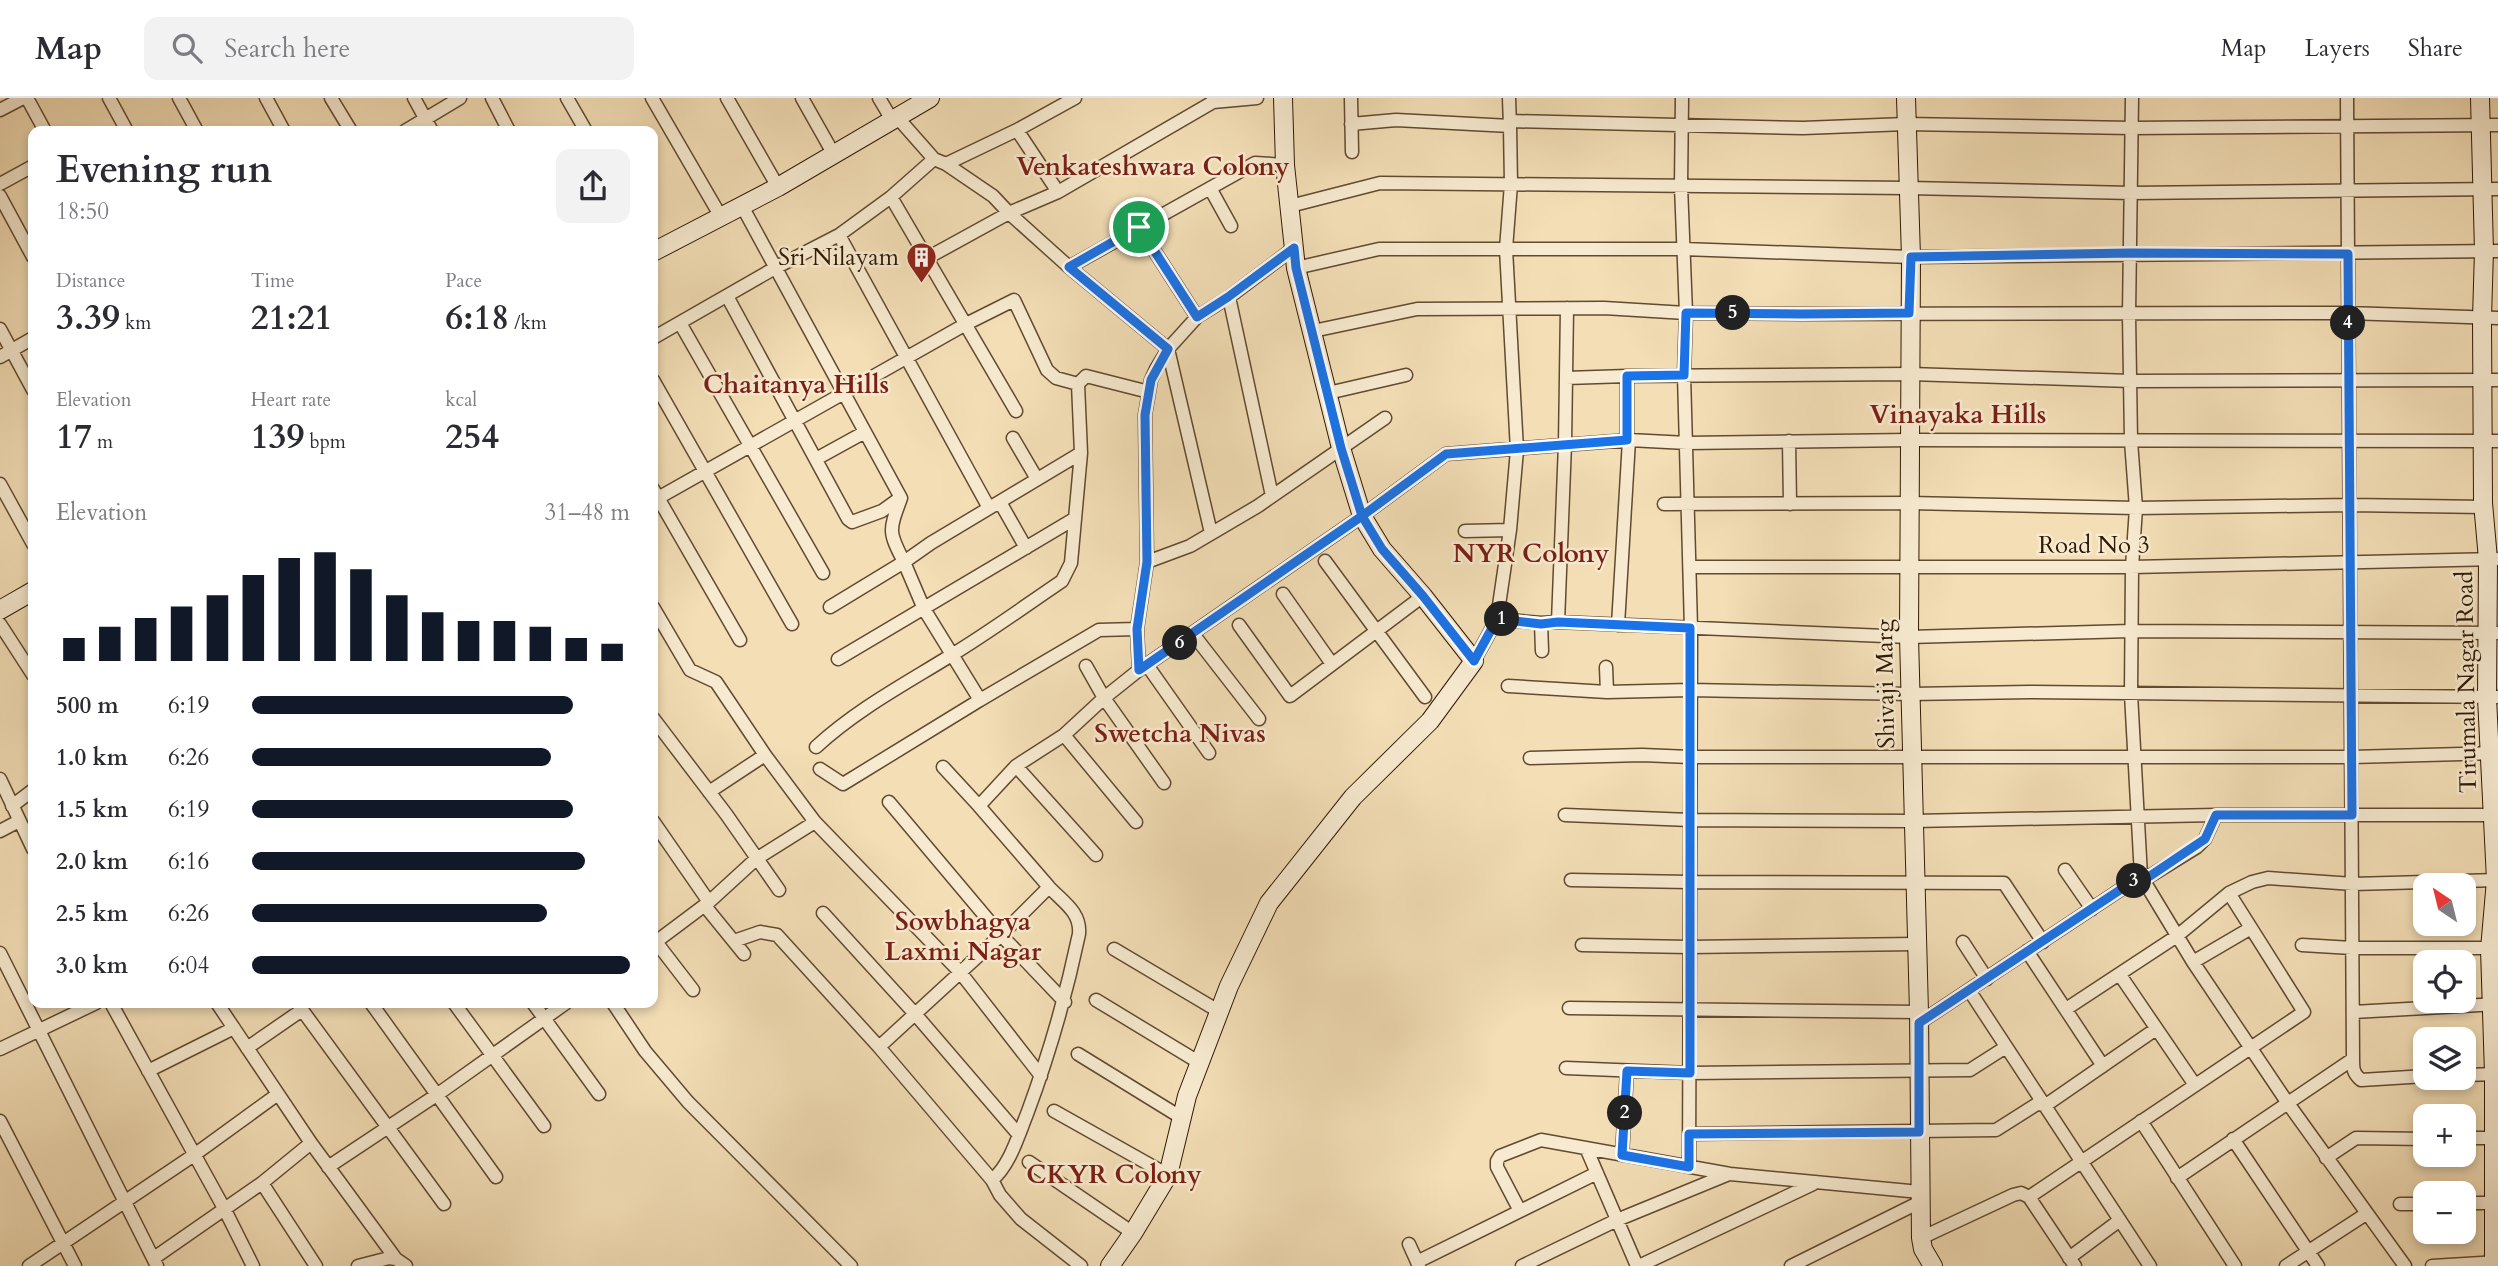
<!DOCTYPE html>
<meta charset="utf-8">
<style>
body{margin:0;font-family:Cardo,serif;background:#f2f2f3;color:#2b2b33;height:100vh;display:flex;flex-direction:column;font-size:26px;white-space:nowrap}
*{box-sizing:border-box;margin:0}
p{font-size:23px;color:#7c7c81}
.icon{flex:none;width:38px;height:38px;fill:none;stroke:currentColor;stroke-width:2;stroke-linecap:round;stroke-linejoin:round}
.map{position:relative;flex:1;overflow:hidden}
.panel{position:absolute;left:28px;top:28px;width:630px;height:882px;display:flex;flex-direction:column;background:#fff;border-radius:14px;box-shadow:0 4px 10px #0003}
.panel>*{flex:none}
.needle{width:46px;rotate:325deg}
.fabs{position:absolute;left:2413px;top:775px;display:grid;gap:14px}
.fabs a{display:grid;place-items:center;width:63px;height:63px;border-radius:14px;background:#fff;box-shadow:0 4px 10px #0003;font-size:35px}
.pin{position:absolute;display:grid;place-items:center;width:60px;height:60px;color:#fff;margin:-30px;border:4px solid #fff;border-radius:50%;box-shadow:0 2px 7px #0007}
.km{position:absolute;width:35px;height:35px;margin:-18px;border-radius:50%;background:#222;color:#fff;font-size:19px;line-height:35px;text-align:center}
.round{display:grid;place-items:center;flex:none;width:74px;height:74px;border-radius:14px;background:#f2f2f3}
.summary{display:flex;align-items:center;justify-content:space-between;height:119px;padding:0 28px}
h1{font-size:38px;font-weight:800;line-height:52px}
.figures{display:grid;grid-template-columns:repeat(3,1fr);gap:10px;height:119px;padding:7px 28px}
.figures div{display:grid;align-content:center}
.figures b{font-size:35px;font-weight:800}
.figures small{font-size:19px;font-weight:400}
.figures p{font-size:19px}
.chart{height:196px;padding:14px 28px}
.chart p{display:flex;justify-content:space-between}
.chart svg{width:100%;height:126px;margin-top:7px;stroke:#111827;stroke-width:6}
ul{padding:0 28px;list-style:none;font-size:23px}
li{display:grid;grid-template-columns:112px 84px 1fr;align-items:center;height:52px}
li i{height:18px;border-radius:9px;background:#111827}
header{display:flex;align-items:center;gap:42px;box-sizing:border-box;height:98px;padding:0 35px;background:#fff;border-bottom:2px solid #e1e1e2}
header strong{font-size:33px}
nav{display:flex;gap:38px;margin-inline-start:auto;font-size:24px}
.search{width:490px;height:63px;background:#f2f2f3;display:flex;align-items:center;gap:18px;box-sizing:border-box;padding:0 24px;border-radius:14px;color:#7c7c81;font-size:26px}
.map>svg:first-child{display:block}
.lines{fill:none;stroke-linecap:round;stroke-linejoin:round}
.street-casing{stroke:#614a30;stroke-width:15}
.secondary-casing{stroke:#301803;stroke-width:20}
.street{stroke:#f7ead0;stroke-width:12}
.secondary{stroke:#f7ead0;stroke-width:18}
.route-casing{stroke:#fff;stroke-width:14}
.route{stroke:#1a73e8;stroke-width:9}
.labels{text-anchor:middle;stroke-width:5;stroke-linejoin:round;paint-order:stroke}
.poi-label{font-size:24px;fill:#301803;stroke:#f7ead0;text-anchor:end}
.street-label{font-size:24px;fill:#301803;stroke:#f7ead0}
.neighbourhood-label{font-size:26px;font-weight:bold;fill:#7a1f14;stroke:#f7ead0}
</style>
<header>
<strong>Map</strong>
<div class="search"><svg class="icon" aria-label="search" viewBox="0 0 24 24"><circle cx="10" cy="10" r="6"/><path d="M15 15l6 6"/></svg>Search here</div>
<nav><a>Map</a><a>Layers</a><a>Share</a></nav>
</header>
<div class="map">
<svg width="2498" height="1168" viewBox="0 0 2498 1168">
<rect width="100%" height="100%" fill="#f3deb6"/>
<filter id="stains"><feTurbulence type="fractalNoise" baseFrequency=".00286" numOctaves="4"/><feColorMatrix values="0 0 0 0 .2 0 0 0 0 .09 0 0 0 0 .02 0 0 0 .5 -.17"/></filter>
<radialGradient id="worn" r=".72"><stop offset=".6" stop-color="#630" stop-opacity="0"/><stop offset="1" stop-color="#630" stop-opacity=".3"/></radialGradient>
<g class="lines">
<defs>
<path id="street" d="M27 0 45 33
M109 0 127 33
M179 0 197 33
M266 0 284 33
M331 0 351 33
M414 0 432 33
M492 0 509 33
M567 0 586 33
M652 0 721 119
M727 0 778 89
M802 0 833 55
M879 0 892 22
M1351 0 1352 54
M1509 0 1510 28
M1682 0 1681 88 1686 215 1684 277 1691 530 1689 1069
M2132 0 2129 217 2131 343 2136 410 2132 469 2131 596 2141 778 2193 864 2287 1004 2405 1168
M2347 0 2353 961
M1213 4 1257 0
M0 12 23 0
M897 19 934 61 946 66 993 98 1009 115 1058 94 1213 4V0
M1510 23 1803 30 1906 26 2131 30 2498 27
M1351 26 1396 22 1510 28 1511 86 1506 151 1517 352 1510 432 1497 521
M1017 32 1058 94
M405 33 460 0
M946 66 1017 32 1075 0
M0 86 33 68
M1210 90 1231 128
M0 98 33 159
M891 99 934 61
M742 108 901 400C889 433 888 433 904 464L830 509
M1290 108 1380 85 1909 90 2132 95 2498 91
M1139 129 1197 219
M839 137 989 410
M927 160 1009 115 1069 169 1168 251 1211 435
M1069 169 1255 65 1285 67
M1296 170 1379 151H1683L1911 159 2498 153
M727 198 848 421 852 424 882 413 900 400
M1229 199 1272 398
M680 225 823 475
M0 231 33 292
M1313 233 1417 211 1604 210 1686 215 1802 216 2348 215 2498 220
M653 240 775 170 839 137 891 99 1016 313
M0 259 33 240
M1627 278 1910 276 2131 283 2498 282
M1566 280 1627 278V342
M653 282 792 526
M1328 295 1406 277
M1013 340 1037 381
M1789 343 1790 406
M816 361 865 334
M0 386 33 446
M653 391 740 542
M658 400 966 226 1014 202 1047 272 1056 280 1078 286
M1000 404 1026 450
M1664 406 1910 405 2136 410 2350 407 2485 409
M1465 433 1510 432
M1325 463 1425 599
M1147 464 1145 317 1151 282 1156 271 1168 251 1197 219 1229 199 1294 150
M1690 469H2132L2498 461
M1283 496 1332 566
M653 509 690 572 716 584 765 657 815 724 960 874 1041 978
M1558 524 1565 346 1567 210
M1541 525 1542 553
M0 526 33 577
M1239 527 1290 598 1423 498
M1618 527 1629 342
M1193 536 1259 621
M838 561 1074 421
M1474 563 1497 521 1541 525 1558 524 1909 539 2130 533 2498 535
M1147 567 1209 655
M1086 568 1104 600 1164 685
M1606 569 1607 594
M1139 572 1137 531 1147 464 1190 448 1258 408 1385 320
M1508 588 1607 594 1690 592 1910 596 2030 594 2498 599
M980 602 1099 532 1137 531
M653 620 726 716 779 792
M1064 637 1136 724
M816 649C856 612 903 587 950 558 988 535 1025 508 1062 483L1071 465 1081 355 1078 286 1086 278 1149 294
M1530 660 1642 657 1690 659H2352L2498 655
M1016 668 1096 757
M943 669 979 708
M820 671 843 686 980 602 924 511 904 464 931 445 1081 355
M0 681 33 751
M709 694 765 657
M889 704 1001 837 1065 904
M12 708 33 692
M1565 717 1690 722 1914 723 2216 717H2498
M653 723 709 804
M0 733 19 723
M2065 772 2092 811
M1571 782 1690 784 2004 785 2043 844
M2229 795 2252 784 2268 780 2353 786 2498 782
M705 808 744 856
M823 815 916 917 1019 1037
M653 840 693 892
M734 843 760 834 777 837 879 949 992 1082C1010 1067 1018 1038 1027 1016 1049 957 1066 898 1079 836 1081 814 1063 804 1049 789
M1963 844 1987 881
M653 846 709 804 756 761 815 724
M1582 847 1689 849 1916 846
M2302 847 2352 850H2498
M1114 851 1220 914
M2027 853 2103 968
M0 855 157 1168
M2193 864 2251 830
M2120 877 2195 987
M1969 892 2150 1168
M1096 902 1200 965
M111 905 225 1112 253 1168
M217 905 311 1045 396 1161 406 1168
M297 905 444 1106
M371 905 496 1079
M454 905 544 1028
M533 905 599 996
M613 905 645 953 688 1004 851 1168
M1569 910 1919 914
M2353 914 2498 906
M1919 925 2141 778H2150L2197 749 2205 741 2216 717
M879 949 1001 837 1049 789 979 708 1016 668 1064 637 1104 600 1139 572 1362 418 1446 356 1629 342 1687 345 1910 342 2498 343
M247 950 302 912
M0 951 96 905
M1078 956 1182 1020
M1566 970 1690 975 1970 972 2006 949
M148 973 234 930
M2464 977 2498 976
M1054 1013 1168 1077
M0 1023 75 1168
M2141 1023 2235 1168
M1689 1036 1996 1032 2037 1006 2046 1007 2156 931
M2464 1040H2498
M2233 1041 2318 1168
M1587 1052 1637 1168
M1622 1057 1627 973
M2326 1060 2356 1040 2426 1041
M1029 1064 1133 1135
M328 1069 438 996 566 905
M2177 1080 2353 961C2353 971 2353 975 2361 982L2426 978
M992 1082 1000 1097 1021 1121 1081 1168
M262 1085 311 1045
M2029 1099 2075 1168
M2464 1105H2498
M2400 1106H2426
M1520 1113 1497 1069V1063L1500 1058 1541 1042 1730 1076 1920 1094
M1921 1140 2013 1097 2021 1095 2029 1099 2304 914 2229 795 2177 838 2066 911
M1409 1146 1419 1168
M154 1160 262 1085 316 1168
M2069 1160 2120 1122
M1417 1164 1597 1075
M29 1168 194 1057 278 996
M358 1168 389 1160 396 1161
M1522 1168 1617 1122 1729 1076
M1639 1168 1813 1086
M1791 1168 1920 1104
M2286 1168 2366 1116
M2432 1168 2498 1164"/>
<path id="secondary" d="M1906 0 1911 159 1909 539 1919 914 1921 1140 1923 1151 1933 1168
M2480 0 2484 153 2482 220 2483 405 2488 461 2487 600 2496 782 2490 851 2494 976V1168
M653 154 778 89 930 0
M0 512 33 493
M1110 1168 1133 1135 1168 1077 1187 998 1229 888 1269 805 1353 699 1430 623 1474 563 1423 498 1382 451 1362 418 1341 350 1296 170 1285 67 1283 0"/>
</defs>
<use href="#street" class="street-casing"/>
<use href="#secondary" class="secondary-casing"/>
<use href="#street" class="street"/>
<use href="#secondary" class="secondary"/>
</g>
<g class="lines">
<defs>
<path id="route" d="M1139 129 1197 219 1228 199 1294 150 1296 170 1341 350 1362 418 1382 451 1423 498 1474 563 1497 521 1541 526 1558 524 1690 530V975L1627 973 1622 1057 1689 1069V1036L1919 1034V925L2141 778H2150L2205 741 2216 717H2352L2348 156 2129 155 1911 159 1909 215 1802 216 1686 215 1684 277 1627 278V342L1446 356 1362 418 1139 572 1137 531 1147 464 1145 317 1151 282 1168 251 1069 169 1139 129"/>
</defs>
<use href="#route" class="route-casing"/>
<use href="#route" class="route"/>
</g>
<defs>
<symbol id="building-pin" viewBox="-11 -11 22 30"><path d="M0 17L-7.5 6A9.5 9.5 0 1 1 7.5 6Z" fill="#8f2418" stroke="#f7ead0"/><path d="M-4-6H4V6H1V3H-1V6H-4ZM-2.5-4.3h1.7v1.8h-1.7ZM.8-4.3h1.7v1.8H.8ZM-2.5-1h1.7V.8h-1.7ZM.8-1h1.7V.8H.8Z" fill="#fff"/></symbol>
</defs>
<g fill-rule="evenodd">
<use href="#building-pin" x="904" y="142" width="35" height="47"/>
</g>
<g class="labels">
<g class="poi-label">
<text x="899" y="167">Sri Nilayam</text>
</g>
<g class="street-label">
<text x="2094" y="455">Road No 3</text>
<text transform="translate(2466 584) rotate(-91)" y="8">Tirumala Nagar Road</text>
<text transform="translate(1885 586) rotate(-91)" y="8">Shivaji Marg</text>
</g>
<g class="neighbourhood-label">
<text x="1153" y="77">Venkateshwara Colony</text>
<text x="796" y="295">Chaitanya Hills</text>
<text x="1958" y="325">Vinayaka Hills</text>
<text x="1531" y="464">NYR Colony</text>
<text x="1180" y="644">Swetcha Nivas</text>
<text x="963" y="832">Sowbhagya<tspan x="963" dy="30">Laxmi Nagar</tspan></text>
<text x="1114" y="1085">CKYR Colony</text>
</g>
</g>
<rect width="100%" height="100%" filter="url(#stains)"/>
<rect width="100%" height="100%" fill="url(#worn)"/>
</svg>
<div class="fabs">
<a><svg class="needle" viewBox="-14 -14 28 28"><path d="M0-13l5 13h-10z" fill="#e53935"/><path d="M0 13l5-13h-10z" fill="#7c7c81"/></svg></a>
<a><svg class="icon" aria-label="locate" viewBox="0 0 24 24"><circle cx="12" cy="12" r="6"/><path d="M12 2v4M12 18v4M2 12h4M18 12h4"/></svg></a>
<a><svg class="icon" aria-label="layers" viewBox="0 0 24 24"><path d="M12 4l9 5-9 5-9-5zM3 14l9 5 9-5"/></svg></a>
<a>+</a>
<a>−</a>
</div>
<div class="pin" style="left:1139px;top:129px;background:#1e9e55"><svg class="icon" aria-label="arrive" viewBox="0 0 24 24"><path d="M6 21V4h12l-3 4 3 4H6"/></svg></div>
<b class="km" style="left:1502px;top:521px">1</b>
<b class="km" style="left:1625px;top:1015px">2</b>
<b class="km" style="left:2134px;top:783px">3</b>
<b class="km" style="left:2348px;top:225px">4</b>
<b class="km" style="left:1733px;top:215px">5</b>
<b class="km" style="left:1180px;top:545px">6</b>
<section class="panel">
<div class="summary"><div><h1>Evening run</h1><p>18:50</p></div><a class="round"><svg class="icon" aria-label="share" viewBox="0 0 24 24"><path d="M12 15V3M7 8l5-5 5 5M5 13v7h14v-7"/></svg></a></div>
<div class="figures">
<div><p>Distance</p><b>3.39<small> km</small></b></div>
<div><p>Time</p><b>21:21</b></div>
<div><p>Pace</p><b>6:18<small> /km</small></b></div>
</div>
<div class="figures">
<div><p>Elevation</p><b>17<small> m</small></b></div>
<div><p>Heart rate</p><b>139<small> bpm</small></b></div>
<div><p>kcal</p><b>254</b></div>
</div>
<div class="chart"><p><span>Elevation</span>31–48 m</p>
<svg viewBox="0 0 160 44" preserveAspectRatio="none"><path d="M5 44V36M15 44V32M25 44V29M35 44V25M45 44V21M55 44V14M65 44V8M75 44V6M85 44V12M95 44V21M105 44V27M115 44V30M125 44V30M135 44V32M145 44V36M155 44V38"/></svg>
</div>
<ul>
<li><b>500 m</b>6:19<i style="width:85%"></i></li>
<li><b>1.0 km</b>6:26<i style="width:79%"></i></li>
<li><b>1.5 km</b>6:19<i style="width:85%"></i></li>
<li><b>2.0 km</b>6:16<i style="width:88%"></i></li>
<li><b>2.5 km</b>6:26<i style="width:78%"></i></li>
<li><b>3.0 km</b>6:04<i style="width:100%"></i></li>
</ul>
</section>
</div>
